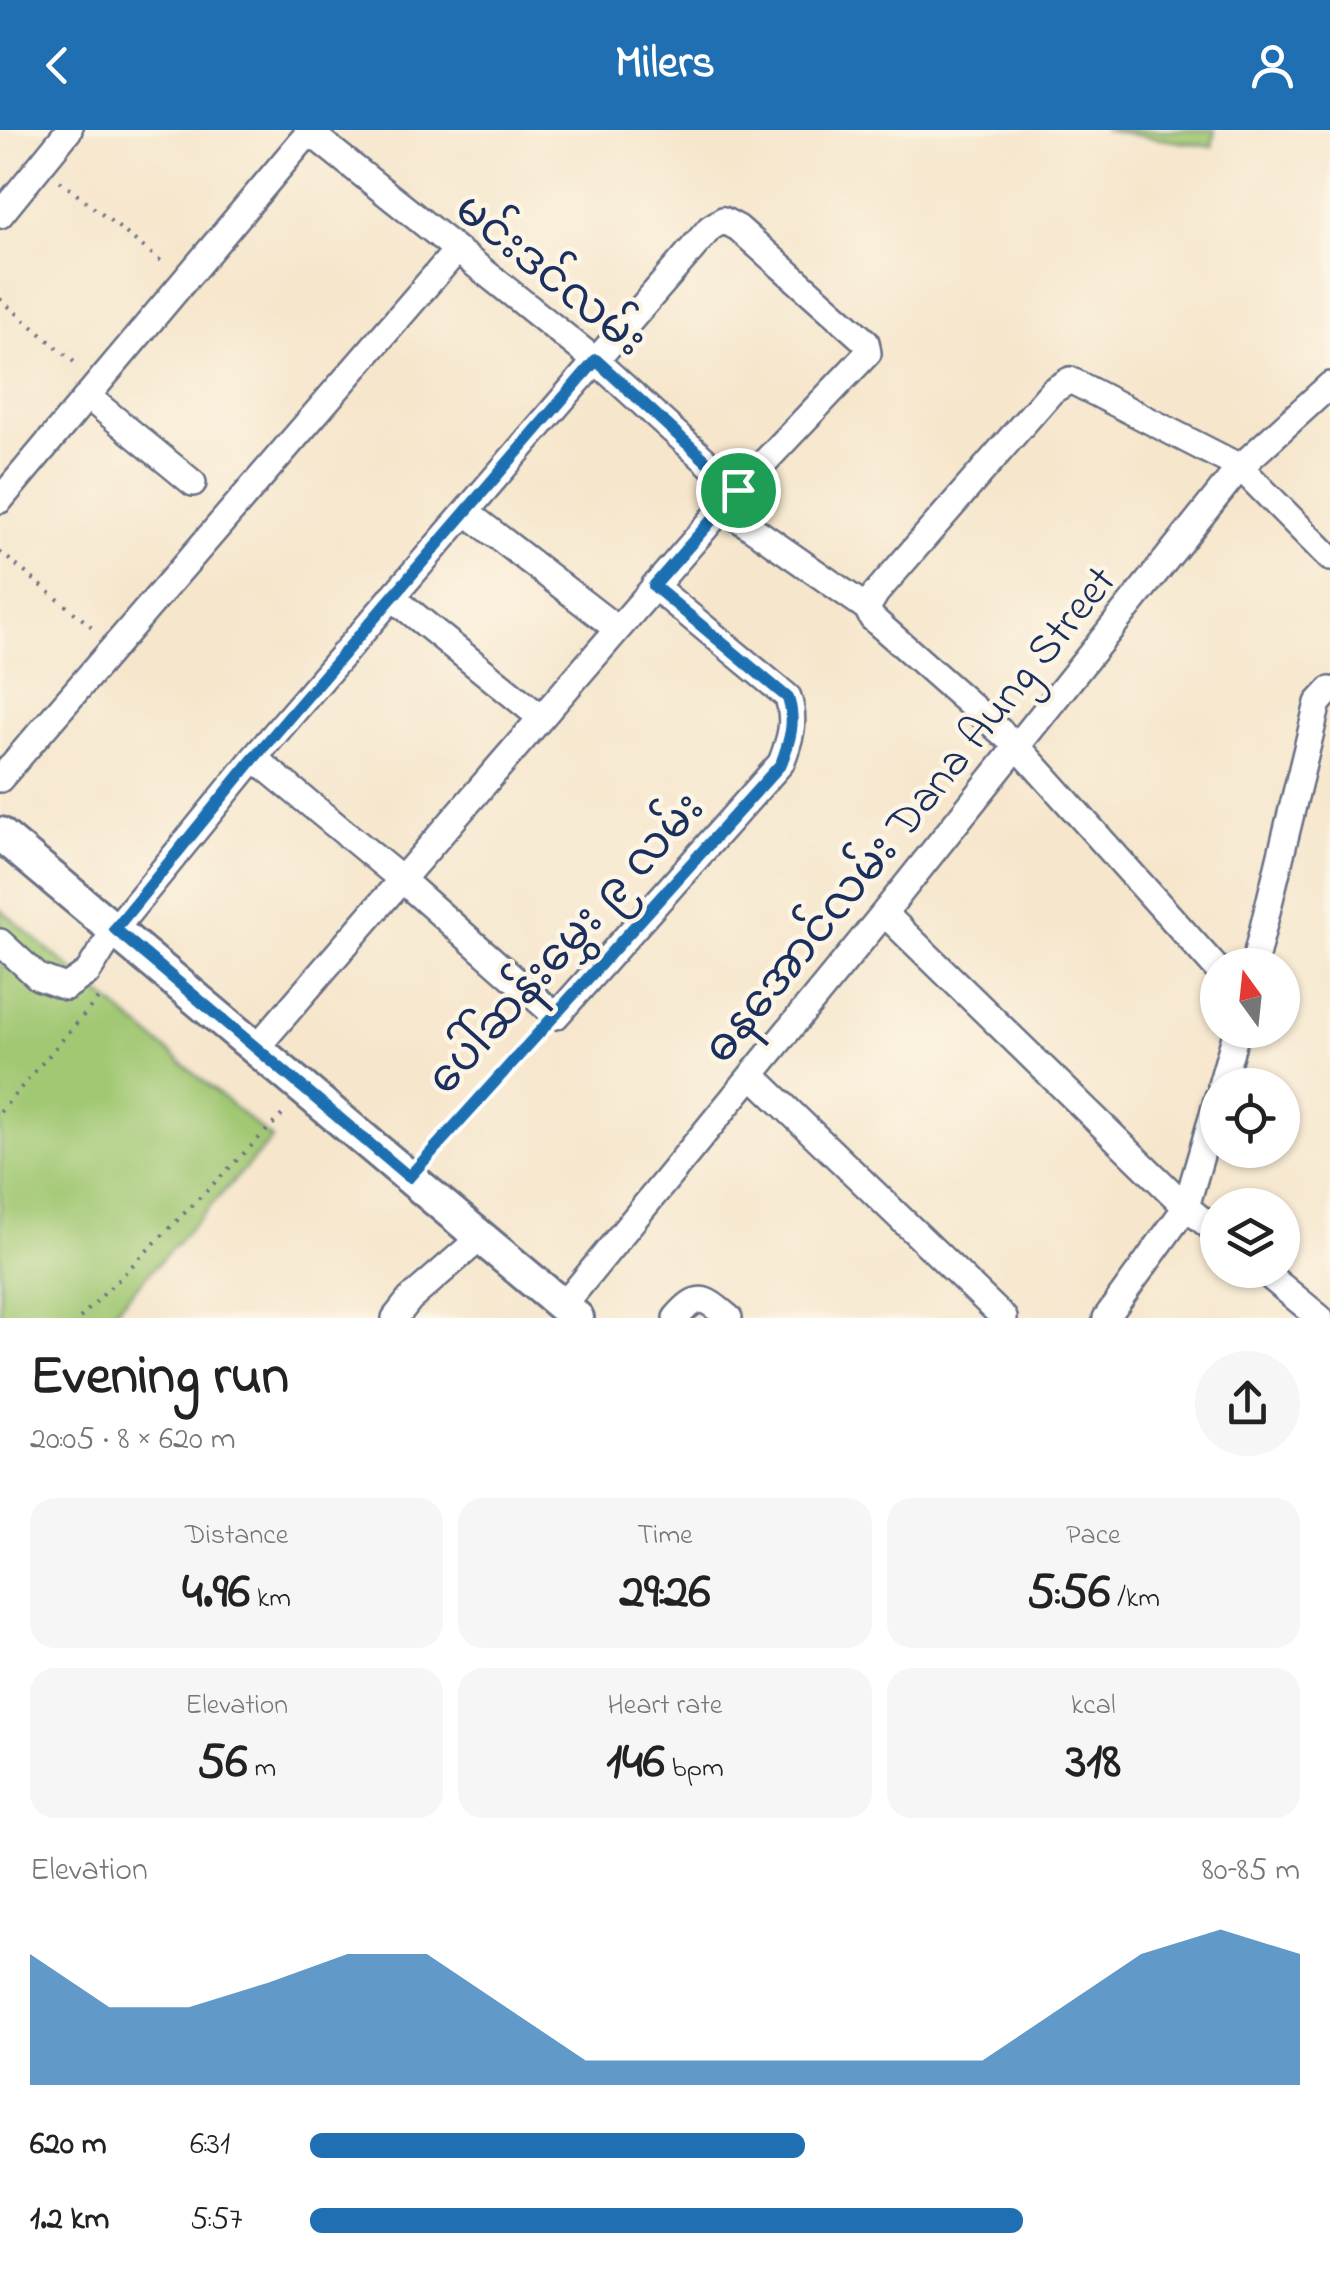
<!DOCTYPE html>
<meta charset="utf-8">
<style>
body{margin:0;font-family:"Indie Flower","Noto Sans Myanmar",sans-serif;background:#f6f6f6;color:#222;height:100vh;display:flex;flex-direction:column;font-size:38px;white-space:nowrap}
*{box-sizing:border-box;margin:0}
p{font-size:32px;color:#767676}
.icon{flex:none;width:55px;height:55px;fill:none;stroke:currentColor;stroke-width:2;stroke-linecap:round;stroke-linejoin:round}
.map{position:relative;height:1188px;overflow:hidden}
.drawer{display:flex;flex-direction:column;background:#fff;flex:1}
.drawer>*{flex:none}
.needle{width:65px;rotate:345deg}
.controls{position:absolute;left:1200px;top:818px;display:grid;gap:20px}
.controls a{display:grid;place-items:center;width:100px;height:100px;border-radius:50%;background:#fff;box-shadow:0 2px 8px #0004;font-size:50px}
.pin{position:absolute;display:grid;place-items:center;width:85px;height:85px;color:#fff;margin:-42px;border:5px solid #fff;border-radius:50%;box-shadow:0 2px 10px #0007}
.round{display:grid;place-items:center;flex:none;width:105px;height:105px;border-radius:52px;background:#f6f6f6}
.headline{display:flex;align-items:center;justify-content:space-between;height:170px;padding:0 30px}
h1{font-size:55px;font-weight:700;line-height:75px}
.metrics{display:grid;grid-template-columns:repeat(3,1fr);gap:15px;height:170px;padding:10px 30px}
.metrics div{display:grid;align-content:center;border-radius:25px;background:#f6f6f6;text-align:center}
.metrics b{font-size:50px;font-weight:700}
.metrics small{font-size:28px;font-weight:400}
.metrics p{font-size:28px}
.chart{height:280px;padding:20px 30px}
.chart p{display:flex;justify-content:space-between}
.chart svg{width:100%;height:180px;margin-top:10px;fill:#1f6fb2;opacity:.7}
ul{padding:0 30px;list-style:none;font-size:32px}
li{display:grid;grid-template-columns:160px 120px 1fr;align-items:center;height:75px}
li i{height:25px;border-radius:12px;background:#1f6fb2}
header{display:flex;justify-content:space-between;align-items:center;height:130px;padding:0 30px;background:#1f6fb2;color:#fff;font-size:45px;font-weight:700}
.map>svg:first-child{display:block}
.green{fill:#a1c873;stroke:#5e7c68;stroke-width:2.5}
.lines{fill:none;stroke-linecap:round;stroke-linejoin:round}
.minor-casing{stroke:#686f84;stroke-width:30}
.major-casing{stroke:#686f84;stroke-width:38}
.path{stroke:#686f84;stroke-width:4;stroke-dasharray:2.5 8;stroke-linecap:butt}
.minor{stroke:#fff;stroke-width:25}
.major{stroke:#fff;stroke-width:32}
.route-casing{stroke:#fff;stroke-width:20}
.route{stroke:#1f6fb2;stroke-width:12}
.labels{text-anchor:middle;stroke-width:9;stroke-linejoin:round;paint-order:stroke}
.street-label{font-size:45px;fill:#1b2f5e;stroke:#fcf5e5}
</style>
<header><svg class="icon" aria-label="back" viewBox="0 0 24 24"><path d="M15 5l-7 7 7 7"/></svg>Milers<svg class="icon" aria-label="person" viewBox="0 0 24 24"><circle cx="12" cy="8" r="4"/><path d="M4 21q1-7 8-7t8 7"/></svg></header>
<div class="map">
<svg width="1330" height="1188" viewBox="0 0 1330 1188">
<rect width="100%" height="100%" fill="#fcf5e5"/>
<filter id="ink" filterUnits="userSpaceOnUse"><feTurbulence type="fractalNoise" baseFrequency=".01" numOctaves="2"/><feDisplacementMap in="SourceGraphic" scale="20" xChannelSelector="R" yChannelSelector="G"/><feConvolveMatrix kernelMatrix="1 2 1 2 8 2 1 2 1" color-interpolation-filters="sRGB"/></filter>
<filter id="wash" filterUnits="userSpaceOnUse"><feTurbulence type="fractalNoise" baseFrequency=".0048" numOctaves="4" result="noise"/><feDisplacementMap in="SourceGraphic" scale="40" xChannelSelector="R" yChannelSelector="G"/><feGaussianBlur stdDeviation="2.25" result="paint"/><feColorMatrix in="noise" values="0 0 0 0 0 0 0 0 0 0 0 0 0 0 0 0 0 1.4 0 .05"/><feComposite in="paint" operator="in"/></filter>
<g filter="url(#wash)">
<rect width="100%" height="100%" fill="#f6e6cc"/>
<path class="green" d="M1103 0H1215L1212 17Z
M0 779 272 1009 108 1188H0Z"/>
</g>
<g filter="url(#ink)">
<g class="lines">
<defs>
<path id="minor" d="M307 0 596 231 738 360
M0 85 69 0
M87 266 193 353
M0 370 311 0
M723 378 867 478 872 488 1018 617 1218 840
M466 382 617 499
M392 467 540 587
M867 478 876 463 1052 261 1070 250 1240 337 1330 428
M254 628 401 749 556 886 781 633C790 610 796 592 788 567L654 456
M0 649 457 120
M884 783 1186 1077 1218 1103
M0 812 38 847 66 857 88 842 115 799 254 628 710 98 723 90 738 98 866 212 868 223 738 360 257 917
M1254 835 1318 573 1330 560
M752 945 1004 1188
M1221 955 1237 900
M1262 1140 1320 1188
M563 1176 884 783 1240 337 1330 255
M395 1188 410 1169 480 1108
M676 1188C699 1161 705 1168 729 1188
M1106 1188 1186 1077 1218 967"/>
<path id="major" d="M0 704 577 1188"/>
</defs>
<use href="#minor" class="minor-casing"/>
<use href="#major" class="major-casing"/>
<path class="path" d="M60 51 166 135
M0 169 80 237
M0 422 97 501
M0 982 101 865
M429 1025 541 903
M80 1188 286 981"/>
<use href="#minor" class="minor"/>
<use href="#major" class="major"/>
</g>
</g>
<g class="lines" filter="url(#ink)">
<defs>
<path id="route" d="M596 230 738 360 654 456 788 568C796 592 790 610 781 634L409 1047 115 799 254 628Z"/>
</defs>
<use href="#route" class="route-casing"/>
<use href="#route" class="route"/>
</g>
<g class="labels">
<g class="street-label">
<text transform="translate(552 143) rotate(39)" y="16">မင်းဒင်လမ်း</text>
<text transform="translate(908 683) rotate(-51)" y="16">ဓနအောင်လမ်း Dana Aung Street</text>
<text transform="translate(564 812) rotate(-48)" y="16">ပေါ်ဆန်းမွှေး ၉ လမ်း</text>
</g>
</g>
</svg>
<div class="controls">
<a><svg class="needle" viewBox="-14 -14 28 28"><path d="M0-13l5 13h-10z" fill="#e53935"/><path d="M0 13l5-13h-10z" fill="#767676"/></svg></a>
<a><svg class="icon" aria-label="locate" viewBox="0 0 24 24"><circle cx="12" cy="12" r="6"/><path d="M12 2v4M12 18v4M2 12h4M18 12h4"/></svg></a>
<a><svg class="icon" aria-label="layers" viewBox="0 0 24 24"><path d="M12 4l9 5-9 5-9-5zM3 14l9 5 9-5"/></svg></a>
</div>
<div class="pin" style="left:738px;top:360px;background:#1e9e55"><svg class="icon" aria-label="arrive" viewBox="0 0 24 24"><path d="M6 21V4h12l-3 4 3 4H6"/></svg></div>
</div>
<section class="drawer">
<div class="headline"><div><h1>Evening run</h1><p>20:05 · 8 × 620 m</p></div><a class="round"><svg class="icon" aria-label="share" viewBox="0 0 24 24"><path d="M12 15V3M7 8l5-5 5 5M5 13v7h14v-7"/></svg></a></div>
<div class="metrics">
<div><p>Distance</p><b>4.96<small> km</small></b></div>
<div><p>Time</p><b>29:26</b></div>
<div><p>Pace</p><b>5:56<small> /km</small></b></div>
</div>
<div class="metrics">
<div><p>Elevation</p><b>56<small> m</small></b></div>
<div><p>Heart rate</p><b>146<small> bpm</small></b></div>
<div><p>kcal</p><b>318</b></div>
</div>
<div class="chart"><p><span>Elevation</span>80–85 m</p>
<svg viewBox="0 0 160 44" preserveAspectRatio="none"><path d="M0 44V12L10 25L20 25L30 19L40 12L50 12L60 25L70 38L80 38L90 38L100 38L110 38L120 38L130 25L140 12L150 6L160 12V44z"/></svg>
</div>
<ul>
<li><b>620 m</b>6:31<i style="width:50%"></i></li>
<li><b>1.2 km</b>5:57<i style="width:72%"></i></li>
</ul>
</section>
